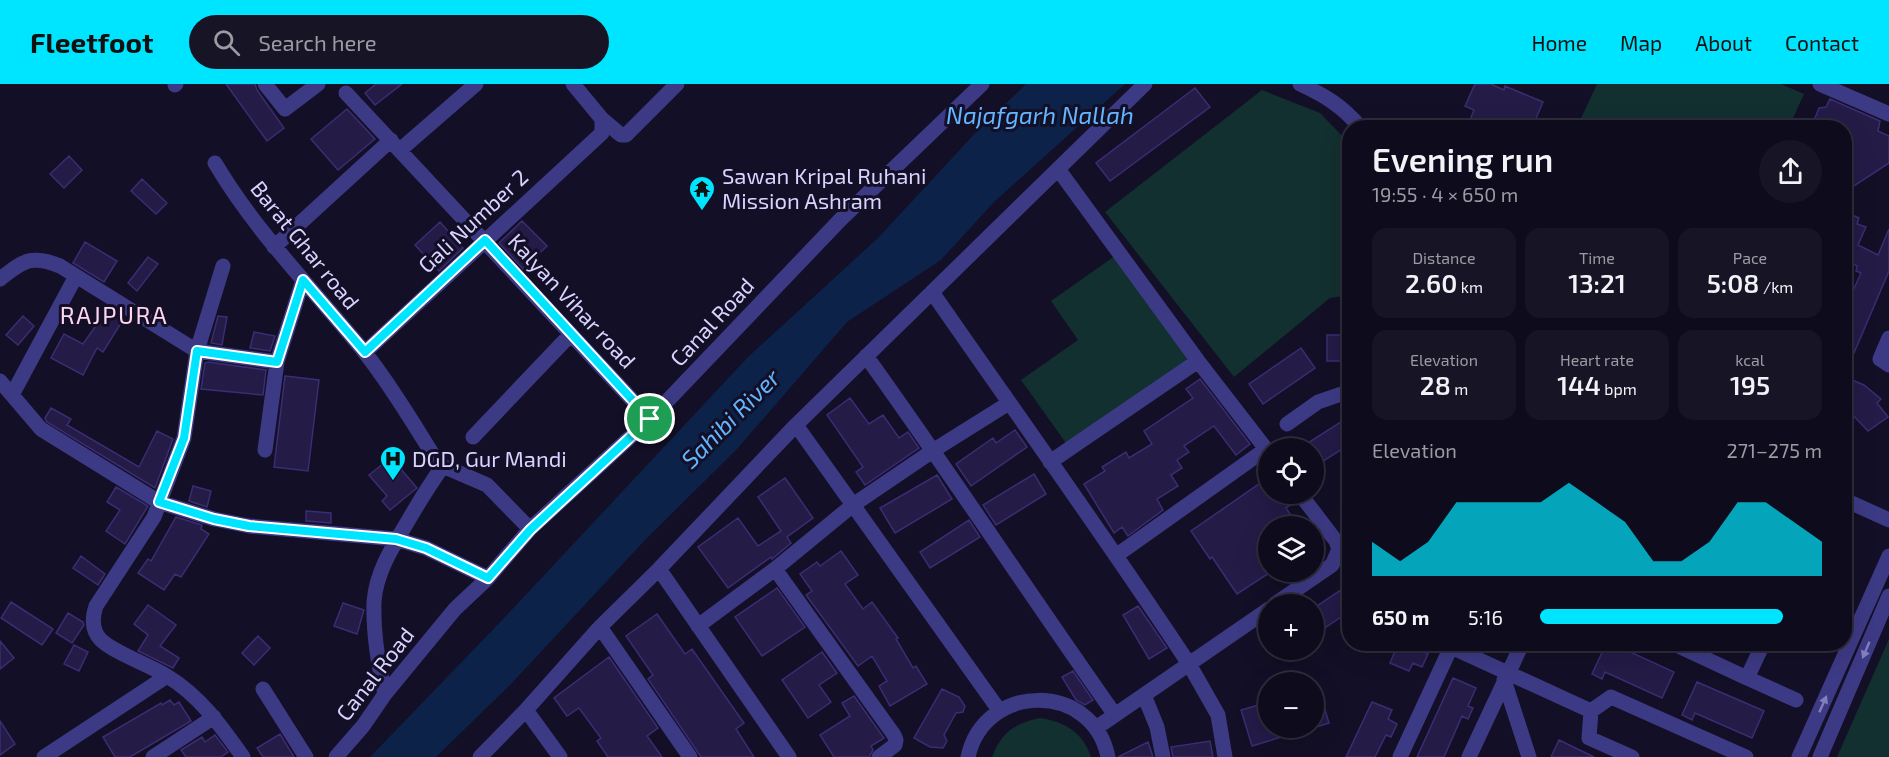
<!DOCTYPE html>
<meta charset="utf-8">
<style>
body{margin:0;font-family:"Exo 2",sans-serif;background:#171425;color:#f1f3f6;height:100vh;display:flex;flex-direction:column;font-size:22px;white-space:nowrap}
*{box-sizing:border-box;margin:0}
p{font-size:20px;color:#9b9ba3}
.icon{flex:none;width:33px;height:33px;fill:none;stroke:currentColor;stroke-width:2;stroke-linecap:round;stroke-linejoin:round}
.map{position:relative;flex:1;overflow:hidden}
.sheet{position:absolute;left:1342px;top:36px;width:510px;height:531px;display:flex;flex-direction:column;background:#0e0b1c;border-radius:24px;box-shadow:0 6px 24px #0002,0 0 0 2px #2e2b3b}
.sheet>*{flex:none}
.tools{position:absolute;left:1258px;top:354px;display:grid;gap:12px}
.tools a{display:grid;place-items:center;width:66px;height:66px;border-radius:50%;background:#0e0b1c;box-shadow:0 6px 24px #0002,0 0 0 2px #2e2b3b;font-size:30px}
.pin{position:absolute;display:grid;place-items:center;width:51px;height:51px;color:#fff;margin:-26px;border:3px solid #fff;border-radius:50%;box-shadow:0 2px 6px #0007}
.round{display:grid;place-items:center;flex:none;width:63px;height:63px;border-radius:32px;background:#171425}
.summary{display:flex;align-items:center;justify-content:space-between;height:102px;padding:0 30px}
h1{font-size:33px;font-weight:600;line-height:45px}
.figures{display:grid;grid-template-columns:repeat(3,1fr);gap:9px;height:102px;padding:6px 30px}
.figures div{display:grid;align-content:center;border-radius:15px;background:#171425;text-align:center}
.figures b{font-size:26px;font-weight:600}
.figures small{font-size:16px;font-weight:400}
.figures p{font-size:16px}
.chart{height:168px;padding:12px 30px}
.chart p{display:flex;justify-content:space-between}
.chart svg{width:100%;height:108px;margin-top:6px;fill:#00e5ff;opacity:.7}
ul{padding:0 30px;list-style:none;font-size:20px}
li{display:grid;grid-template-columns:96px 72px 1fr;align-items:center;height:45px}
li i{height:15px;border-radius:8px;background:#00e5ff}
header{display:flex;align-items:center;gap:36px;box-sizing:border-box;height:84px;padding:0 30px;background:#00e5ff;color:#111}
header strong{font-size:28px}
nav{display:flex;gap:33px;margin-inline-start:auto;font-size:21px}
.search{width:420px;height:54px;background:#171425;display:flex;align-items:center;gap:15px;box-sizing:border-box;padding:0 21px;border-radius:33px;color:#9b9ba3;font-size:22px}
.map>svg:first-child{display:block}
.green{fill:#12302f}
.water{fill:#0c2248}
.building{fill:#241b47;stroke:#3b2d73;stroke-width:1.5}
.lines{fill:none;stroke-linecap:round;stroke-linejoin:round}
.minor{stroke:#3d3a85;stroke-width:15}
.oneway{fill:#837fbc}
.route-casing{stroke:#fff;stroke-width:12}
.route{stroke:#00e5ff;stroke-width:8}
.labels{text-anchor:middle;stroke-width:6;stroke-linejoin:round;paint-order:stroke}
.poi-label{font-size:22px;fill:#d9d4ff;stroke:#130f26;text-anchor:start}
.street-label{font-size:22px;fill:#d9d4ff;stroke:#130f26}
.water-label{font-size:24px;font-style:italic;fill:#62b6ff;stroke:#130f26}
.neighbourhood-label{font-size:24px;letter-spacing:1.5px;fill:#ffd6f0;stroke:#130f26}
</style>
<header>
<strong>Fleetfoot</strong>
<div class="search"><svg class="icon" aria-label="search" viewBox="0 0 24 24"><circle cx="10" cy="10" r="6"/><path d="M15 15l6 6"/></svg>Search here</div>
<nav><a>Home</a><a>Map</a><a>About</a><a>Contact</a></nav>
</header>
<div class="map">
<svg width="1889" height="673" viewBox="0 0 1889 673">
<rect width="100%" height="100%" fill="#130f26"/>
<path class="green" d="M1597 0H1781L1804 10 1789 43H1577Z
M1262 6 1320 29 1350 60V211L1330 214 1234 293 1105 128Z
M1119 169 1193 275 1068 362 1021 296 1078 256 1051 217Z
M1889 555V673H1837Z
M1040 634C1065 638 1083 648 1091 673H992C1001 649 1015 639 1040 634Z"/>
<path class="water" d="M1026 0H1125L994 118 941 176 847 238 737 365 647 454 511 600 436 673H370L506 532 748 273 878 154 978 46Z"/>
<path class="building" d="M226 0H255L257 6 284 44 267 57Z
M376 0H402L375 21 365 9Z
M1475 0H1491L1504 6 1505 2 1543 18 1532 44H1467L1474 26 1465 22Z
M1195 4 1210 23 1110 97 1096 79Z
M1830 15 1880 37 1878 47 1889 52V79L1854 102 1845 98V44H1811L1819 24 1826 23Z
M347 25 375 55 338 86 311 55Z
M69 72 82 86 64 104 50 90Z
M142 95 167 119 156 130 131 107Z
M1845 128 1859 134 1857 140 1866 143 1858 161 1878 171 1889 145V187L1845 290V225L1861 189 1856 187 1857 182 1845 176Z
M522 137 547 162 523 185 499 159Z
M440 138 463 164 439 187 415 161Z
M85 158 117 177 104 198 73 179Z
M148 173 158 180 137 207 128 199Z
M107 226 123 236 103 268 97 264 83 291 51 274 64 250 83 260Z
M23 232 34 242 18 261 6 251Z
M218 232 227 233 222 261 211 259Z
M254 248 275 252 270 267 250 264Z
M1327 251H1350V277H1327Z
M1301 264 1315 284 1263 320 1249 300Z
M208 278 266 286 263 311 201 305 205 279Z
M285 292 319 296 308 387 274 383Z
M1845 293 1864 301 1881 315 1877 319 1888 333 1868 347 1845 323Z
M1200 295 1250 360 1236 371 1214 342 1184 362 1189 368 1177 376 1182 384 1171 391 1178 402 1157 415 1163 426 1128 452 1122 443 1114 449 1084 400 1105 387 1102 383 1126 368 1129 374 1152 360 1144 347 1193 314 1186 305Z
M850 314 869 340 883 331 899 354 908 348 919 364 865 401 856 388 863 383 827 331Z
M51 324 71 335 67 341 139 383 157 347 173 355 155 404 47 338 45 334Z
M1350 332V360L1314 383V364H1300Z
M1015 346 1027 363 971 402 956 380 993 354 996 359Z
M384 379 393 390 400 384 417 404 390 426 382 417 387 412 369 391Z
M1034 390 1046 410 996 441 983 421Z
M937 391 952 415 895 449 880 424Z
M1269 393V410H1281L1290 421 1286 424 1298 442H1269V489L1237 510 1212 473 1210 475 1191 447Z
M785 394 813 434 787 453 791 459 772 475 771 473 728 504 698 463 738 434 758 462 781 447 758 413Z
M193 402 211 407 207 423 189 417Z
M116 403 148 422 125 460 106 447 120 426 107 418Z
M306 427 331 429V439L306 437Z
M176 433 202 441 201 445 209 450 181 493 175 490 164 506 138 489 148 475 151 477Z
M969 436 980 453 930 484 920 468Z
M841 467 858 491 845 500 863 525 872 518 898 554 896 555 913 584 916 582 927 600 890 622 879 602 887 597 872 572 858 582 806 511 812 507 800 490 817 478 820 482Z
M81 472 105 490 98 501 73 484Z
M1350 500V527L1314 551V524Z
M777 504 805 543 762 572 735 533Z
M11 518 53 545 42 561 1 534Z
M343 519 364 526 357 550 334 542Z
M148 521 176 541 160 562 179 574 173 584 138 567 148 551 134 540Z
M1138 522 1167 564 1149 575 1123 531Z
M68 529 83 538 84 541 72 559 56 549Z
M657 530 685 570 692 565 744 639 736 645 754 673H701L648 595 653 591 626 552Z
M258 552 270 564 254 581 242 569Z
M0 557 14 574 0 585Z
M1398 560H1409L1428 570 1422 583 1413 579 1409 587 1390 579Z
M1606 560H1613L1674 588 1662 614 1605 588 1602 595 1592 590Z
M74 561 88 568 79 587 64 580Z
M822 568 837 589 819 601 831 618 808 634 782 596Z
M609 573 658 644 647 652 662 673H608L597 657 601 654 579 624 567 632 554 614Z
M1073 587 1093 616 1085 621 1076 616 1062 593Z
M1453 594 1476 604 1468 622 1473 624 1468 635 1462 632 1444 673H1417Z
M1697 598 1764 627 1752 654 1695 629 1692 636 1682 631Z
M1314 599H1317L1329 639 1314 644Z
M942 605 959 613 965 622 963 628 956 629 944 651 947 657 943 664 930 663 914 654Z
M854 612 884 654 871 662 873 666 869 673H834L820 651 850 632 842 619Z
M170 616 174 621 179 618 191 637 130 673H115L103 653 161 619 162 621Z
M1269 618V644H1305V646L1252 662 1241 626Z
M1372 618 1392 626 1388 635 1397 640 1391 653 1386 651 1375 673H1346Z
M0 637 15 660 0 671Z
M280 650 294 673H263L257 664Z
M215 651 228 668 221 673H186L181 666 202 653 205 658Z
M1559 656 1594 673H1551Z
M1210 657 1213 673H1173L1171 663Z
M1148 658 1153 673H1118Z"/>
<g class="lines">
<path class="minor" d="M265 0 285 25 318 0
M573 0 602 35 621 51H626L677 0
M1300 0C1326 12 1342 22 1361 44
M1820 0 1889 30
M175 1 176 0
M346 9 650 335
M400 66 476 0
M215 79C257 150 315 207 366 270 392 303 413 339 435 374L443 382 487 401 530 445
M1058 85 1198 277 1269 369
M274 163 391 56
M223 182 197 267 184 354 154 433 96 522C92 534 91 546 101 556 113 568 151 582 167 592 200 612 221 642 243 673
M0 195C23 177 31 170 60 182L197 267 277 278
M932 208C1018 332 1106 454 1189 580L1269 525
M1889 254 1880 275 1889 281
M365 268 602 49V35
M866 272C951 390 1031 512 1115 631
M0 297 41 345 159 418 214 435 249 442 396 455 426 464 488 494
M12 311 76 192
M1287 340 1318 318 1350 307
M473 353 571 250
M265 366 277 278 303 196
M1050 378 1198 277
M1845 416 1889 436
M1117 471 1266 365
M659 485 796 341
M775 485 894 651 896 656 895 661 879 673
M1275 520 1332 481 1339 465 1336 457 1300 410
M698 542 775 485 853 421 934 366 1009 319
M600 543 690 673
M1674 560 1747 594 1763 560
M1747 594 1796 616
M1504 596 1529 673
M263 605 306 673
M385 610C378 580 373 550 374 518 376 488 393 462 408 437 419 418 430 400 443 382
M1144 611 1157 643 1163 673
M526 626 560 673
M999 626 796 341 1145 0
M1591 627 1589 654 1632 673
M1096 644 1189 580 1218 631 1225 673
M44 673 167 592
M153 673 214 633
M336 673 363 642 385 610 455 525 488 494 530 445 650 335 841 135 982 0
M480 673 526 626 600 543 659 485 789 673
M968 673C984 598 1093 597 1108 673
M1400 673 1451 563 1591 627 1611 613 1746 673
M1469 673 1522 560
M1799 673 1889 472
M1820 673 1889 512"/>
</g>
<defs><path id="oneway-solid" d="M-6-.8H1V-3.2L6.5 0L1 3.2V.8H-6Z" transform="scale(1.5)"/></defs>
<g class="oneway">
<use href="#oneway-solid" transform="translate(1866 566) rotate(113)"/>
<use href="#oneway-solid" transform="translate(1823 620) rotate(-66)"/>
</g>
<g class="lines">
<defs>
<path id="route" d="M485 156 650 335 530 446 488 494 426 464 396 455 249 442 214 435 159 418 184 354 197 267 277 278 303 196 365 268Z"/>
</defs>
<use href="#route" class="route-casing"/>
<use href="#route" class="route"/>
</g>
<defs>
<symbol id="temple-pin" viewBox="-11 -11 22 30"><path d="M0 17L-7.5 6A9.5 9.5 0 1 1 7.5 6Z" fill="#00e5ff" stroke="#130f26"/><path d="M0-6L5-2H3V0L6.5 2.5H4V6H1.5V3h-3V6H-4V2.5H-6.5L-3 0V-2H-5Z" fill="#111"/></symbol>
<symbol id="hospital-pin" viewBox="-11 -11 22 30"><path d="M0 17L-7.5 6A9.5 9.5 0 1 1 7.5 6Z" fill="#00e5ff" stroke="#130f26"/><path d="M-5-5h3v3.5h4V-5h3V5h-3V1.5h-4V5h-3Z" fill="#111"/></symbol>
</defs>
<g fill-rule="evenodd">
<use href="#temple-pin" x="687" y="90" width="30" height="40"/>
<use href="#hospital-pin" x="378" y="360" width="30" height="40"/>
</g>
<g class="labels">
<g class="poi-label">
<text x="722" y="100">Sawan Kripal Ruhani<tspan x="722" dy="25">Mission Ashram</tspan></text>
<text x="412" y="383">DGD, Gur Mandi</text>
</g>
<g class="street-label">
<text transform="translate(473 137) rotate(-43)" y="8">Gali Number 2</text>
<text transform="translate(305 161) rotate(51)" y="8">Barat Ghar road</text>
<text transform="translate(572 217) rotate(47)" y="8">Kalyan Vihar road</text>
<text transform="translate(712 238) rotate(-47)" y="8">Canal Road</text>
<text transform="translate(375 590) rotate(-52)" y="8">Canal Road</text>
</g>
<g class="water-label">
<text x="1040" y="40">Najafgarh Nallah</text>
<text transform="translate(731 335) rotate(-45)" y="8">Sahibi River</text>
</g>
<g class="neighbourhood-label">
<text x="114" y="240">RAJPURA</text>
</g>
</g>
</svg>
<div class="tools">
<a><svg class="icon" aria-label="locate" viewBox="0 0 24 24"><circle cx="12" cy="12" r="6"/><path d="M12 2v4M12 18v4M2 12h4M18 12h4"/></svg></a>
<a><svg class="icon" aria-label="layers" viewBox="0 0 24 24"><path d="M12 4l9 5-9 5-9-5zM3 14l9 5 9-5"/></svg></a>
<a>+</a>
<a>−</a>
</div>
<div class="pin" style="left:650px;top:335px;background:#1e9e55"><svg class="icon" aria-label="arrive" viewBox="0 0 24 24"><path d="M6 21V4h12l-3 4 3 4H6"/></svg></div>
<section class="sheet">
<div class="summary"><div><h1>Evening run</h1><p>19:55 · 4 × 650 m</p></div><a class="round"><svg class="icon" aria-label="share" viewBox="0 0 24 24"><path d="M12 15V3M7 8l5-5 5 5M5 13v7h14v-7"/></svg></a></div>
<div class="figures">
<div><p>Distance</p><b>2.60<small> km</small></b></div>
<div><p>Time</p><b>13:21</b></div>
<div><p>Pace</p><b>5:08<small> /km</small></b></div>
</div>
<div class="figures">
<div><p>Elevation</p><b>28<small> m</small></b></div>
<div><p>Heart rate</p><b>144<small> bpm</small></b></div>
<div><p>kcal</p><b>195</b></div>
</div>
<div class="chart"><p><span>Elevation</span>271–275 m</p>
<svg viewBox="0 0 160 44" preserveAspectRatio="none"><path d="M0 44V30L10 38L20 30L30 14L40 14L50 14L60 14L70 6L80 14L90 22L100 38L110 38L120 30L130 14L140 14L150 22L160 30V44z"/></svg>
</div>
<ul>
<li><b>650 m</b>5:16<i style="width:86%"></i></li>
</ul>
</section>
</div>
